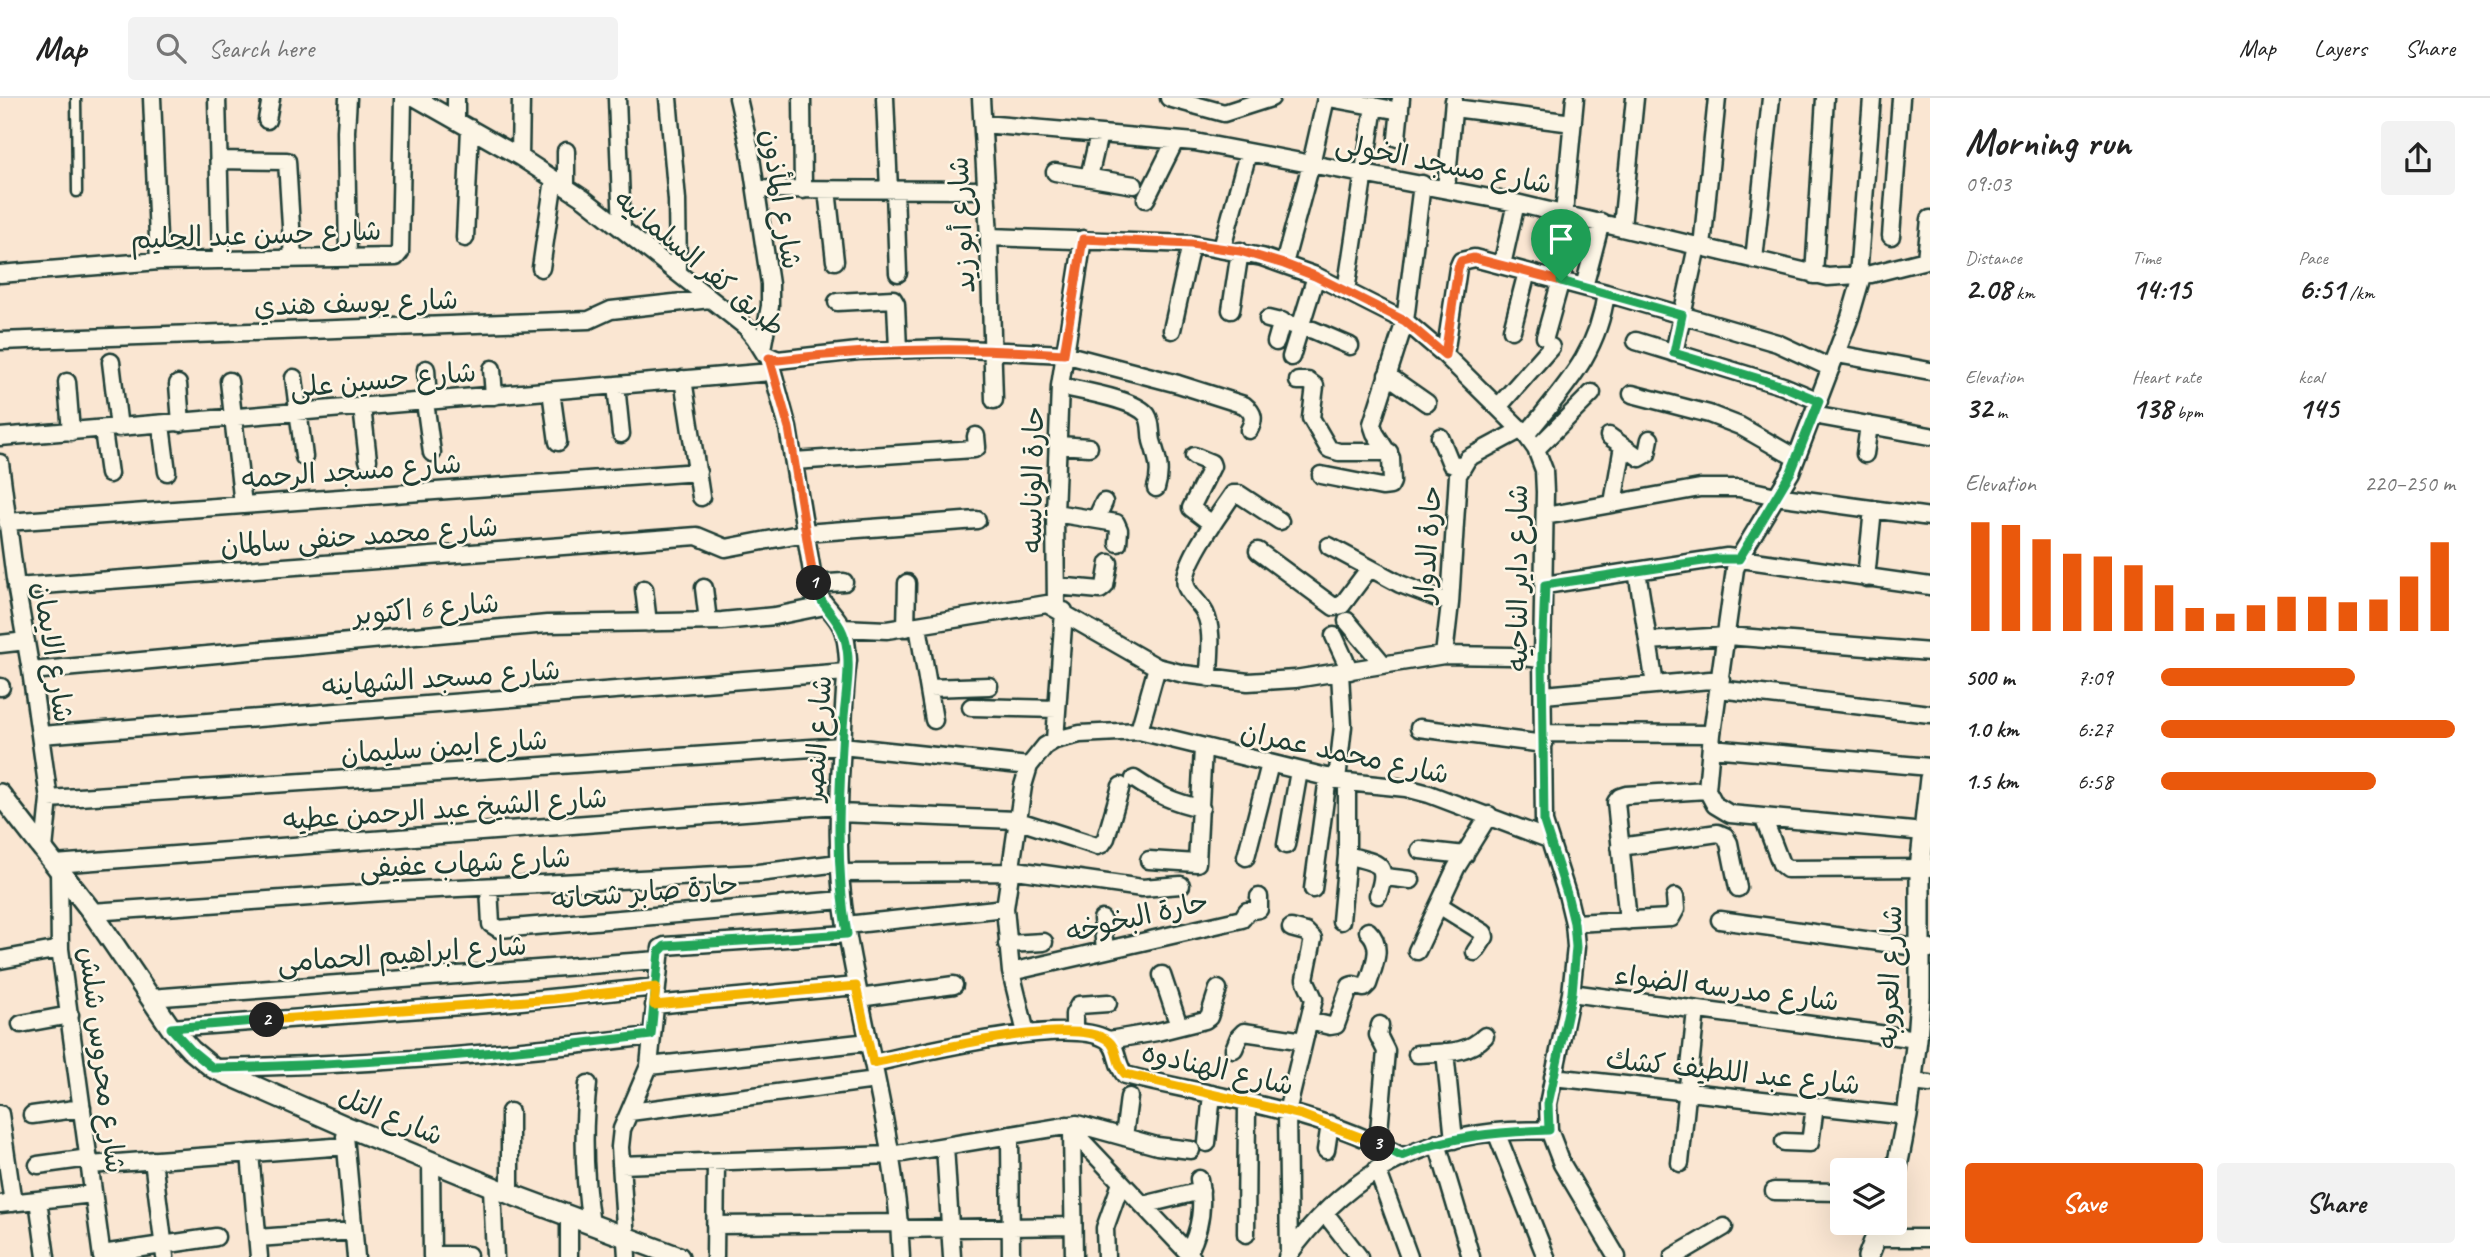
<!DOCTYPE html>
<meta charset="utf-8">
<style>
body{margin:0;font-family:Caveat,"Playpen Sans Arabic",sans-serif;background:#f2f2f2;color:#222;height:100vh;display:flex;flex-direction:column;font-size:26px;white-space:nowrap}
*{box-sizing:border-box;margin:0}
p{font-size:23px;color:#767676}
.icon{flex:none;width:38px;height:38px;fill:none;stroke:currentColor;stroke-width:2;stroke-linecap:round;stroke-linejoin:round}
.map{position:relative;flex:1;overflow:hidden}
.drawer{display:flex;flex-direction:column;background:#fff;width:560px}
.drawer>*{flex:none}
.buttons{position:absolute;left:1830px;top:1060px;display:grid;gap:14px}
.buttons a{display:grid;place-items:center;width:77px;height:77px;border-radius:7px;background:#fff;box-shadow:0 7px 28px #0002;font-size:35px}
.pin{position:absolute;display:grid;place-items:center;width:60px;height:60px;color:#fff;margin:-72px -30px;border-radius:50% 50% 50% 0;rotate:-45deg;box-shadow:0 0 7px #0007}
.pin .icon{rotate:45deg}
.km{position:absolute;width:35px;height:35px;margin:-18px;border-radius:50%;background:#222;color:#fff;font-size:19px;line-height:35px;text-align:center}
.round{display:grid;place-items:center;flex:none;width:74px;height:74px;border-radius:7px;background:#f2f2f2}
.overview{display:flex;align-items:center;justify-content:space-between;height:119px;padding:0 35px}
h1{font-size:38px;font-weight:600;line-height:52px}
.figures{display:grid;grid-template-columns:repeat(3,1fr);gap:10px;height:119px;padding:7px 35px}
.figures div{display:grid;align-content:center}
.figures b{font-size:30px;font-weight:600}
.figures small{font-size:19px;font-weight:400}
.figures p{font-size:19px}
.chart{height:196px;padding:14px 35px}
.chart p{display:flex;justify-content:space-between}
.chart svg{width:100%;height:126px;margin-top:7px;stroke:#ea580c;stroke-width:6}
.action{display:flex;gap:14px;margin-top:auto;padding:14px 35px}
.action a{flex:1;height:80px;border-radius:7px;background:#ea580c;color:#fff;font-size:28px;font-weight:600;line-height:80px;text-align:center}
.action a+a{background:#f2f2f2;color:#222}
ul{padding:0 35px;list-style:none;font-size:23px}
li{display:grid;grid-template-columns:112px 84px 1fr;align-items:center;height:52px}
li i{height:18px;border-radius:9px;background:#ea580c}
header{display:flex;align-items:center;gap:42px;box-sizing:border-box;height:98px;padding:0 35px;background:#fff;border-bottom:2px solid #e0e0e0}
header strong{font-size:33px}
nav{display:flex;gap:38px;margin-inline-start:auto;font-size:24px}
.search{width:490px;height:63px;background:#f2f2f2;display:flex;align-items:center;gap:18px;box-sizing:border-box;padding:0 24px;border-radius:7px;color:#767676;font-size:26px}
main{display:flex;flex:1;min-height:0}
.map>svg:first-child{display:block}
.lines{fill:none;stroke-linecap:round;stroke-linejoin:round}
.service-casing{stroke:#1f3d34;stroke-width:13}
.minor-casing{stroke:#1f3d34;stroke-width:21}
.tertiary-casing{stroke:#1f3d34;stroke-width:24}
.service{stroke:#fcf5e5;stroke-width:8}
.minor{stroke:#fcf5e5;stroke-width:16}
.tertiary{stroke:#fcf5e5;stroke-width:19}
.split-1-casing{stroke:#fff;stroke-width:14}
.split-2-casing{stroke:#fff;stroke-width:14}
.split-3-casing{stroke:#fff;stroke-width:14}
.split-4-casing{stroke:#fff;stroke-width:14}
.split-1{stroke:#f0652b;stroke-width:9}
.split-2{stroke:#22a559;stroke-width:9}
.split-3{stroke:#f5b400;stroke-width:9}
.split-4{stroke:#22a559;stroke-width:9}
.labels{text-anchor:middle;stroke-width:5;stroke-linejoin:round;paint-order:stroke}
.street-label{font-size:28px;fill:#1f3d34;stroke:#fcf5e5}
</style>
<header>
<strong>Map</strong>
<div class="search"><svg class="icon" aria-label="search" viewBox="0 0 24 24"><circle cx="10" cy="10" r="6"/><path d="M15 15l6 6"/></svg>Search here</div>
<nav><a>Map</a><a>Layers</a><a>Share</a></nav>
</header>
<main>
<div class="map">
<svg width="1930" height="1159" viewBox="0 0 1930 1159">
<rect width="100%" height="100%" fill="#fae6d2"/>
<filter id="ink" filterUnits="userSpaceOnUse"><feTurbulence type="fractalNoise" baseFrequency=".0143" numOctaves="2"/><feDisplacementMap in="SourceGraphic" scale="14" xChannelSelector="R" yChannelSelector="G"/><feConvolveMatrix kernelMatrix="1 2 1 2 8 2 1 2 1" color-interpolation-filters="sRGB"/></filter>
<g filter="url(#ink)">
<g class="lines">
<defs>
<path id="service" d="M76 0 77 94"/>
<path id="minor" d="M152 0 159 163
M217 0 221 162
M416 0 520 59 584 101 746 229 755 240 765 256 778 262 858 253 945 250 1064 256 1178 286 1244 307C1254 315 1255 321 1249 332
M617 0 622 130
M668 0 677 102 678 175
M738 0 750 53 770 186V208L762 251
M802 0 803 92
M885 0 889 92
M981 0 989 139 994 302
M1169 0 1224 15 1271 0
M1329 0 1400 13
M1454 10 1573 25
M267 22 271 0
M456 22V0
M983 26 1195 44 1516 105 1828 179 1871 176 1930 161
M1397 40 1401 0
M566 53V89
M520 59 521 0
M219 62 287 63 293 161
M1055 74 1134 87
M1089 79 1099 36
M756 91 986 92
M1446 91 1454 2
M827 92 835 163
M895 92 898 175
M1146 101 1175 43
M1564 116 1575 0
M1622 129 1635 0
M1891 138 1901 0
M989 139 1191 146 1262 159 1316 178 1405 223 1445 257 1526 337 1536 351 1544 372 1545 394 1542 561 1544 724 1567 796 1574 825 1576 849 1571 895 1548 1006 1549 1032 1562 1066 1617 1159
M465 140 470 30
M1702 149 1717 0
M1222 150 1248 55
M348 160 346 33 348 0
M1926 161 1930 121
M1754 162 1771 0
M1284 166 1311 66 1326 0
M1502 167 1516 105
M541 170 554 81
M0 176 159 163 396 159 400 154 403 0
M1814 177 1825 0
M1858 178 1872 0
M1862 178 1850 219 1791 374 1742 455 1735 471 1712 636 1707 692 1715 707 1730 716 1924 734
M1584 189 1601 124
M1346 193 1374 8
M837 204 893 201 896 206 898 251
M1231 212 1240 153
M1268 221 1313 232 1350 248
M1172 232 1191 146
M1512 232 1527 174
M1545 239 1567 160
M0 243 589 222 611 212 710 201
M1636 243 1783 288 1819 303
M1276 244 1282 223
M1674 255 1697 148
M1837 256 1930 273
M1445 257 1458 170 1461 163 1474 160 1606 195 1777 245 1831 270
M1291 259 1316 178
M769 260 788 330 814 486C819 503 830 510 839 524 846 535 847 549 848 562 844 590 844 618 842 647 838 707 836 767 846 828 864 938 897 1047 901 1159
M111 264 119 330
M426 271 428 303
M492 271 494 298
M1387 277 1427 305
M294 280 304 359
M683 281 701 399
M229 283 243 407
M1298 283H1308L1315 288 1311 320 1329 351 1339 354H1389
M67 284 71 334
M178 286 181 325
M616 287 621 336
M1060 288C1081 293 1135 301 1147 317 1152 325 1150 333 1152 343 1157 360 1162 371 1156 390
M551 293 558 344
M1632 296 1709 316 1740 328 1796 360
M425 304 432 355
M362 309 368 362
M1498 309 1551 249
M1813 317 1930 338
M161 327 167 374
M103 332 109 376
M1526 337C1563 290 1598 257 1606 195
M1609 338 1640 360 1647 356 1650 341
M0 339 771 274
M1440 339 1451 366 1461 367
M1058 347 1089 349
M1536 351 1592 295
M1865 356 1869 327
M1194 358 1211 365 1212 368 1191 410 1212 426
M794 363 974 351 977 349 976 338
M0 365 15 481 31 573 49 701 44 751
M1321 377 1382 389 1390 388 1392 384 1391 360 1375 335 1372 326 1405 223 1422 86
M1613 405 1623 348
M1055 415 1116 425 1119 432 1118 445
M1545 418 1700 390H1739L1776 398 1930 419
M1096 421 1104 404
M7 424 698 374
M1329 448 1400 486 1450 505
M1258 453 1334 509 1342 507 1369 471
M1637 473 1655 587
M1866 480 1873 411
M814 486 844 484
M1545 487 1727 459 1930 488
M1056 488 1100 492 1105 488 1109 465
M16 489 697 438 726 450 805 435 977 422
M704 490 708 523
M644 491 648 525
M1056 509 1055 415 1060 288 1083 141
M1347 523 1383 566
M918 528 934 622
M842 530 887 532 1047 506 1157 569 1184 576 1248 584 1295 581 1444 557 1510 558 1542 561
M906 530 907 485
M1334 538 1350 573
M1648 543 1727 538 1930 554
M0 546 26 543
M1444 557 1450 505 1458 377 1468 360 1522 331
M31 573 547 526 722 523 775 518 825 508
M1209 580C1209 559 1214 534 1205 515 1200 505 1189 497 1186 488 1180 467 1222 413 1233 396H1239L1280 423
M0 589H1
M929 590 989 588
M1719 591 1930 616
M1544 597 1721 581
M971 609 1057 611
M1419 630 1544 646
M1139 633 1157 569
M1544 635 1712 636
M41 637 846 574
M1055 642 1064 513
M1711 650 1930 669
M1134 681C1156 696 1175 705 1201 710
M1337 682 1343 628 1340 575
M49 701 842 648 1029 668
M838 715 1016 722 1097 748 1102 746 1106 740 1121 688
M1763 719 1781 766 1787 771 1930 770
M1286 747 1299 673
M1620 749 1718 735 1725 738 1729 745 1738 790
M1420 752 1465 757
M1347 757C1376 766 1390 762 1378 797
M1246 759 1270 666
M1149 762 1197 765 1203 650
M55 766 838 707
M59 771 60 851 102 1159
M1009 771 1142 790 1181 787
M840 775 1009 774
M1385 779 1411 782
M489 789 491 826 499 831 842 802
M1313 791 1328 679
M1439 807 1484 835 1485 839 1475 854
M92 814 398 793 758 775 839 765
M1102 821 1105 852
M1720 822 1930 851
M1341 823 1347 757V684
M1628 823 1616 704 1620 699 1626 697 1707 692
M1574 825 1671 820 1676 811 1675 799
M846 827 1005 810
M1007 846 1044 844
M1417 853 1456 770 1489 717
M0 862 60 851
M1011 874 1242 821 1247 813 1259 811V799
M1162 877 1179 928
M1571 895 1917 941
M150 900 658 862
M859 900 954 887
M654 907 856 888
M1309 923 1330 928 1336 927 1350 888 1353 887 1364 890 1368 886C1374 867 1384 848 1368 833
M21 926 70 917
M171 930 501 905 656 889
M1074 934V916L1079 907 1108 905
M1026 935 1011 874 1005 810 1023 688 1029 668 1045 648 1055 642 1080 636 1139 633 1347 684 1406 690 1429 696 1548 741
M1109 942 1157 934 1205 922 1209 919 1218 891
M1234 951 1239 939 1244 934 1304 943
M1445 954 1454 1042
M1417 956C1442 954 1467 957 1485 938
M873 965C920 955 1067 918 1106 941 1119 949 1115 966 1125 977 1218 1000 1316 1011 1401 1058
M649 968 869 944
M218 970C363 967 507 956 651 938
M1553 979 1907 1018
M1912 984 1930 986
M588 986C582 1034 584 1079 591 1127
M630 1014 876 982
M0 1016 13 1105
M32 1017 82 1010
M1067 1027 1192 1159
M1072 1033 1074 1159
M1496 1034 1546 1159
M1010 1037 1011 1159
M345 1038 356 1159
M1124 1039 1129 999
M1784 1044 1810 1045 1815 1008
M1207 1045 1212 996
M1378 1045 1386 953 1378 937 1380 927
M1437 1045 1471 1159
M945 1048 952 1159
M1326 1052 1330 1026
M250 1055 259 1159
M153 1062 165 1159
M431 1064 432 1159
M1680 1065 1696 912
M38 1067 89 1060
M90 1067 346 1048
M621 1067 891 1057 1077 1026 1157 1048 1191 1052
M1377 1071 1409 1159
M492 1089 495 1159
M1774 1093 1843 1094
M510 1096V1014
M38 1102 46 1159
M0 1106 93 1096
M1143 1107 1201 1093
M1325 1115 1359 1159
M715 1127 900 1125
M900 1131 1072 1128
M1246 1136 1247 1005
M258 1140 353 1133
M1876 1140H1930
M1188 1155C1201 1131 1204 1108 1199 1081
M102 1156 216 1139
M1289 1156 1287 1014 1314 901 1305 881 1313 841 1306 834 1291 830
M432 1157H468
M569 1159V1118
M627 1159 620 1049 622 1031 649 968 661 850 665 848 847 836
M715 1159 716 1064
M1106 1159 1105 1130 1121 1085
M1287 1159C1339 1086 1406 1044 1496 1034 1513 1032 1532 1033 1549 1032
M1673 1159 1724 1129"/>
<path id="tertiary" d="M0 696 92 814 171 930 191 952 213 970 345 1028 510 1096 679 1159
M1895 1079 1907 1018 1917 941 1920 899V770L1930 680
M1868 1159 1881 1125"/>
</defs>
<use href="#service" class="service-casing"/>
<use href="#minor" class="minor-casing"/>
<use href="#tertiary" class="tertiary-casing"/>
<use href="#service" class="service"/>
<use href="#minor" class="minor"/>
<use href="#tertiary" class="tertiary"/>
</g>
</g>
<g class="lines" filter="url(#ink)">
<defs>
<path id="split-1" d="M814 485 789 330 769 260 778 262C875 250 966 249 1064 256L1083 141 1191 146 1240 153 1284 166 1315 178 1405 223 1445 257 1458 170 1461 163 1474 160 1561 183"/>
<path id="split-2" d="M267 922 171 930 191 952 213 970C360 967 505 956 651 937L659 854 665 848 847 836C835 768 839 700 843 631 844 608 851 573 847 551 843 519 821 513 814 485"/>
<path id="split-3" d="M267 922 553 901 656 889 654 907 856 888 873 965C920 955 1068 918 1106 941 1119 949 1115 966 1125 976L1302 1017 1378 1046"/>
<path id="split-4" d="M1378 1046 1401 1058C1448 1038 1498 1034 1549 1032L1548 1006 1572 895 1576 849 1574 825 1567 796 1544 724 1542 561 1545 487 1716 461H1739L1791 374 1819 303 1783 288 1674 255 1682 217 1561 183"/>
</defs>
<use href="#split-1" class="split-1-casing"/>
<use href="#split-2" class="split-2-casing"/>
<use href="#split-3" class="split-3-casing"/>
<use href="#split-4" class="split-4-casing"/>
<use href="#split-1" class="split-1"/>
<use href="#split-2" class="split-2"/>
<use href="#split-3" class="split-3"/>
<use href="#split-4" class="split-4"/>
</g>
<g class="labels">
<g class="street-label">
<text transform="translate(1444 65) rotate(11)" y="10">شارع مسجد الخولى</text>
<text transform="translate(782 101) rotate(81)" y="10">شارع المأذون</text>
<text transform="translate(961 127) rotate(-93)" y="10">شارع أبو زيد</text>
<text transform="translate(256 136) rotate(-2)" y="10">شارع حسن عبد الحليم</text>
<text transform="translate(700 164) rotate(40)" y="10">طريق كفر السلمانيه</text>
<text transform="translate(356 204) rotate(-2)" y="10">شارع يوسف هندي</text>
<text transform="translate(383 281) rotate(-5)" y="10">شارع حسين على</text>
<text transform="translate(351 372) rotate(-4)" y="10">شارع مسجد الرحمه</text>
<text transform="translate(1032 382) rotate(-89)" y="10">حارة الونايسه</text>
<text transform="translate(359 437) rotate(-4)" y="10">شارع محمد حنفى سالمان</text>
<text transform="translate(1427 446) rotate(-86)" y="10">حارة الدوار</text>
<text transform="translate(1517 480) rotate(-90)" y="10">شارع داير الناحيه</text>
<text transform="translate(426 510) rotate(-5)" y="10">شارع 6 اكتوبر</text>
<text transform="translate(54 554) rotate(81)" y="10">شارع الايمان</text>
<text transform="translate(441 579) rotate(-4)" y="10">شارع مسجد الشهاينه</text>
<text transform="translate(817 640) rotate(-86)" y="10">شارع النصر</text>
<text transform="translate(444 648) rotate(-4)" y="10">شارع ايمن سليمان</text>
<text transform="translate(1345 654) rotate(12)" y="10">شارع محمد عمران</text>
<text transform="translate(445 710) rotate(-4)" y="10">شارع الشيخ عبد الرحمن عطيه</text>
<text transform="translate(465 764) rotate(-3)" y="10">شارع شهاب عفيفى</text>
<text transform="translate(645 793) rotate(-5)" y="10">حارة صابر شحاته</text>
<text transform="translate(1137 818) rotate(-13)" y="10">حارة البخوخه</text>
<text transform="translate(402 855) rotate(-4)" y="10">شارع ابراهيم الحمامى</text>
<text transform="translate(1889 879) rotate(-88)" y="10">شارع العروبه</text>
<text transform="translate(1727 889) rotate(7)" y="10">شارع مدرسه الضواء</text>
<text transform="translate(103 962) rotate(83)" y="10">شارع محروس شلش</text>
<text transform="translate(1218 970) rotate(13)" y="10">شارع الهنادوه</text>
<text transform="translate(1733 973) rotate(6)" y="10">شارع عبد اللطيف كشك</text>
<text transform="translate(391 1017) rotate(23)" y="10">شارع التل</text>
</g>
</g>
</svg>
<div class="buttons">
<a><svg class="icon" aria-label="layers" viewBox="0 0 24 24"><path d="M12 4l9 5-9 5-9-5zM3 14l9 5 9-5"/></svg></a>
</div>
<div class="pin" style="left:1561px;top:183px;background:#1e9e55"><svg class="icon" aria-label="arrive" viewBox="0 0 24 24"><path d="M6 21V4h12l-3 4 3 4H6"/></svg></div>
<b class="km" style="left:814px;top:485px">1</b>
<b class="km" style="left:267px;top:922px">2</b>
<b class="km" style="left:1378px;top:1046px">3</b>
</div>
<section class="drawer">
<div class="overview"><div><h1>Morning run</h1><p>09:03</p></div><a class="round"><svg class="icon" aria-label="share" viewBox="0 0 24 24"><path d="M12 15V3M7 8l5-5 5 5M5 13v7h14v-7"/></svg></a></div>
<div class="figures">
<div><p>Distance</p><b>2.08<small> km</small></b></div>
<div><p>Time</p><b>14:15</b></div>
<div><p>Pace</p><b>6:51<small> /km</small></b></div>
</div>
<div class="figures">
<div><p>Elevation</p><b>32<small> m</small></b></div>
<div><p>Heart rate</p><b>138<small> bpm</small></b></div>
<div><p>kcal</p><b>145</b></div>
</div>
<div class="chart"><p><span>Elevation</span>220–250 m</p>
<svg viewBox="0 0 160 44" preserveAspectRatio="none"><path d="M5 44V6M15 44V7M25 44V12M35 44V17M45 44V18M55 44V21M65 44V28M75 44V36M85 44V38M95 44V35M105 44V32M115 44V32M125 44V34M135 44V33M145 44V25M155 44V13"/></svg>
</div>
<ul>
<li><b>500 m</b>7:09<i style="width:66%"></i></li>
<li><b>1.0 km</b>6:27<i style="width:100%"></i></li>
<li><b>1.5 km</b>6:58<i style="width:73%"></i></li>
</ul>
<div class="action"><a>Save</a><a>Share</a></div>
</section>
</main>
